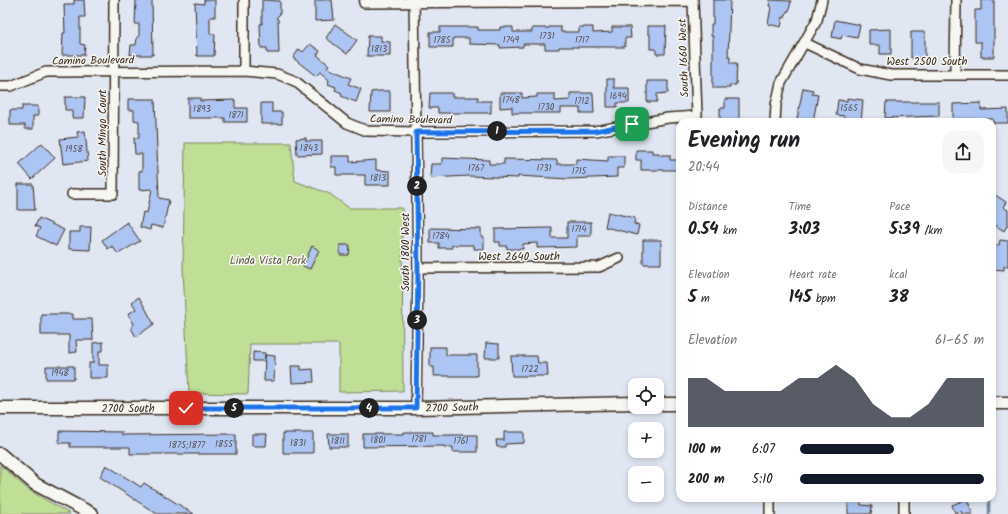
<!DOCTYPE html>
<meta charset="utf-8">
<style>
body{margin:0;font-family:Kalam,sans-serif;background:#f6f6f6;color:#202124;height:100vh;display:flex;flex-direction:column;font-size:15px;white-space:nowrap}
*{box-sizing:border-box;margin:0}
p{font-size:13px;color:#757577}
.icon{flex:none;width:22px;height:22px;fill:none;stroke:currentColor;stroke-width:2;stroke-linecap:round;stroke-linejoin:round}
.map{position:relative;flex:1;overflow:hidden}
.drawer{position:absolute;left:676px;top:118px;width:320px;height:384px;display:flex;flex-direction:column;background:#fff;border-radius:12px;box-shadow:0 2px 6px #0003}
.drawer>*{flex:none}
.buttons{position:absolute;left:628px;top:378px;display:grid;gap:8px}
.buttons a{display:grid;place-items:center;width:36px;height:36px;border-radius:8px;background:#fff;box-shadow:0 2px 6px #0003;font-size:20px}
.pin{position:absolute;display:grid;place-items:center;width:34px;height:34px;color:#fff;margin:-17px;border-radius:8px;box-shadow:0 2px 6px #0006}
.km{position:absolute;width:20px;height:20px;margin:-10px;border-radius:50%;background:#222;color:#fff;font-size:11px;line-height:20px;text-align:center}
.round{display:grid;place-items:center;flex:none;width:42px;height:42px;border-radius:12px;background:#f6f6f6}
.summary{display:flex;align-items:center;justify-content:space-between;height:68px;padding:0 12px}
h1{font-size:22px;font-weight:800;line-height:30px}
.figures{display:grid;grid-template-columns:repeat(3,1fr);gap:6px;height:68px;padding:4px 12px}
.figures div{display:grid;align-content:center}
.figures b{font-size:17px;font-weight:800}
.figures small{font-size:11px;font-weight:400}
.figures p{font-size:11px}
.chart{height:112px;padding:8px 12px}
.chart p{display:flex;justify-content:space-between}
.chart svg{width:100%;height:72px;margin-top:4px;fill:#111827;opacity:.7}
ul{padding:0 12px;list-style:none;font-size:13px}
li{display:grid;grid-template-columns:64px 48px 1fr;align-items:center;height:30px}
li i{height:10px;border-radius:5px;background:#111827}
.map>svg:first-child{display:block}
.green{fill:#bfde96;stroke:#7d845a}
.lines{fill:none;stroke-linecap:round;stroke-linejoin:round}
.stream{stroke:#71859a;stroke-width:2.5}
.building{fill:#adc5f3;stroke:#3b2a1e}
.minor-casing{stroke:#3b2a1e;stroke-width:12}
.major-casing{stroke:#3b2a1e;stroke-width:15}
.minor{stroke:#f6f6f2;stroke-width:9}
.major{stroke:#f6f6f2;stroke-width:12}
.route-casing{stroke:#fff;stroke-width:8}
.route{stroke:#1a73e8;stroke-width:5}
.labels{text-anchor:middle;stroke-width:3;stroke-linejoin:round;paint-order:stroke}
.number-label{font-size:9px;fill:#585153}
.street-label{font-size:11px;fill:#3b2a1e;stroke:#f6f6f2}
.park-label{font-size:11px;fill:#5c573c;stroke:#f6f6f2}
</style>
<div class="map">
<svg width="1008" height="514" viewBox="0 0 1008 514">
<rect width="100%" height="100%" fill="#e0e7f2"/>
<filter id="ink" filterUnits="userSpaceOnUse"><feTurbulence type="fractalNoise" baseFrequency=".025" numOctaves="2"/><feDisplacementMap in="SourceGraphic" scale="8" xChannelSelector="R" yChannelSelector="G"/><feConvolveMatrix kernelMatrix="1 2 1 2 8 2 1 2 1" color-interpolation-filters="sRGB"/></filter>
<g filter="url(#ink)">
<path class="green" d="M185 143H291L295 181 330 194 349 208H402L403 391 339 392V344H250L248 394 189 393 183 269Z
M0 465 29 490 70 514H0Z"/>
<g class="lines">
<path class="stream" d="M989 514V498"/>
</g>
<path class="building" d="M74 0H84L85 17H80V44L85 45 84 55H62L63 33H65L64 4H74Z
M136 0H152L153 55H130L131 45H136L137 37H139V24H135Z
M204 0H215V17H210V34H215L214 56H197L195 3 204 4Z
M262 0 280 1V14L276 18 278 19 279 53H267V48H261L260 24H262Z
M315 0H332L334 20 315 21Z
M713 0H730L728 57H730V63H737L736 85H730V88H713V36H711V24H713Z
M770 0 791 1 789 11H787L785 18 783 17 781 27 768 24 771 7 769 6Z
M981 0H994V57H981V42H975V10H981Z
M835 20 860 25 857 38 842 35 841 39 832 37Z
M335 24 357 40 347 54 326 38Z
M648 26H666L665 54H656V49H650V34H648Z
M440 27H478V30H500V27H513V32H532V28H549V27H561V32H579V27H593V33L612 32V27H630L631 38H625V47H559V49H545V44H523V47L500 48V45L469 44V38H453V47H430V32H440Z
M891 29V54H880V45H869V30Z
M911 32H925V58H911Z
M368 36H381V41L390 42V56H367Z
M310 44 320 51 317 55 329 65 327 68 351 78 348 84 361 89 356 102 341 96 342 93 335 90 336 87 328 84 329 80 320 72 316 76 293 58 299 49 303 52Z
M607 79H614V88H629V103H617V107H607Z
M647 81H668V93L657 94V102H647Z
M803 88 813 90 812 94 818 95 813 122 797 119Z
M380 91H390V112H370L371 92Z
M430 93H452V97H478V101H491V113H438V108H429Z
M500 93H522V98L537 97V94H555V101L570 100V93H593L594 113H580V108H561V113H512V107L500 108Z
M65 97H85L84 118H72V110H65Z
M188 98H200V101L235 100V108H247V122H225V118H188Z
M847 98 863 100 861 122 844 120V116L836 115 838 100 847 101Z
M128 99H155L159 198 169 200 163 228 151 225 150 230 140 227 143 212 147 213 152 189 139 190V171H142V154H135L134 138H139V121L134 120V110H128Z
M725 99H739V121L720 122V108H725Z
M886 102H939V116L885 118Z
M261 103H272V112H282V124H261Z
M981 103V110L1008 109V123H993V119H953V104Z
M22 106H38V116H33V129H25V125H10V110H22Z
M85 131 88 161 63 164 60 139 78 137 77 132Z
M306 138V141H322V154L297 155 296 139Z
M42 143 55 158 32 179 19 164Z
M636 150H652V153H659V155H670V160H680V170H641V160H636Z
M331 156H350V162L376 160V170L390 171V185H365V175H336V167H331Z
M608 156H624V168H617V177L568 179 518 176V178L469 176 430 178 431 164H442V158L489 160V164H504V159L557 160V164H576V159L608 161Z
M18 184H33L35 210H18Z
M992 193 1006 202 1003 207 1008 210V224L1004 231 992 223Z
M608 212 635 218 634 224 639 225 637 235 605 227Z
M39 218 64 230 56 246 36 236 40 228 35 226Z
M127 222 140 241 118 254 112 246 108 249 102 240Z
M567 222H591V236H577V247L537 248V243L523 244V249H507V246H500V242H495V229L552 228V238H567Z
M80 227H91L90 250 69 249V232H80Z
M430 228 481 229V237H484V249H474V245H452V248H439V243H430Z
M643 240H661V264H643Z
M1000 240 1008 241V266H1004V270L992 269 993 245H999Z
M340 245H350L349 255H340Z
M312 246 319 250 310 269 303 266Z
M139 297 154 324 136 337 131 328 134 324 128 314 136 309 132 302Z
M41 314H73V319H92L93 340H76L77 352 69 353V335H41Z
M103 342V351H99V365H108V378H89V363H93V343Z
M486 343 499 344V358H485Z
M430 347H446V355H477V376H434V367H430Z
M253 352 265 353V361H253Z
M265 355 275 356 274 381H264Z
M511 356H537L538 363H547L548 376H512Z
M46 366H74V379H46Z
M291 366H301V370L313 369 314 382 292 383Z
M59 431 122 432V435L236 434V454H130V447H70V443H59Z
M404 432H433V435H477V452H453V447H444V446L363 447V434H404Z
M504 432H524V443L505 444V447H497L496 440H504Z
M283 433H313V453H283Z
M252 434H267L266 446H252Z
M328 434H348V447H329Z
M106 465 141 487 144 483 194 514H157L100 477Z
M848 498H861V505L872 506 871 514H848Z
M967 499 973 514H962L961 511 955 513 952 505Z"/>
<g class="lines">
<defs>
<path id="minor" d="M244 0V71
M414 0 418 268 416 408
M364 3 693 1
M805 43 860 69 891 75H1008
M955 73 956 0
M0 86H11L46 72 244 71 277 74 295 81 347 123 367 131 416 132 595 131 668 118 697 116 693 0
M775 122 776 105 781 83 817 20 822 0
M72 194H113L114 0
M418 268 599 267 619 258
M770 498V514
M904 498V514"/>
<g id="major">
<path d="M992 403H1008"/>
<path d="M657 404H680"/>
<path id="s1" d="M0 408H416L635 403"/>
<path d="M0 454 35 484 92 514"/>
</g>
</defs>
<use href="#minor" class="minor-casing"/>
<use href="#major" class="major-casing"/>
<use href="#minor" class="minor"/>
<use href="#major" class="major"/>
</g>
</g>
<g class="lines" filter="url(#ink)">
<defs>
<path id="route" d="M186 408H416L418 268 416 132 595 131 632 124"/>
</defs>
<use href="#route" class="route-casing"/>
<use href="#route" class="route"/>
</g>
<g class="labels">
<g class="number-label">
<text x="547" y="39">1731</text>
<text x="442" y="43">1785</text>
<text x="511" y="43">1749</text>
<text x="582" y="43">1717</text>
<text x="379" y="52">1813</text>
<text x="618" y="99">1694</text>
<text x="511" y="103">1748</text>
<text x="582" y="104">1712</text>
<text x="546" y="110">1730</text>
<text x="849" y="111">1565</text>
<text x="202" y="112">1893</text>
<text x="236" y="118">1871</text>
<text x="309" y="151">1843</text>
<text x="74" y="152">1958</text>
<text x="476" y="171">1767</text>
<text x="544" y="171">1731</text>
<text x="579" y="174">1715</text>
<text x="378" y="181">1813</text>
<text x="579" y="232">1714</text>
<text x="441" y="239">1784</text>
<text x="530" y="372">1722</text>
<text x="60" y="376">1948</text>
<text x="419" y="442">1781</text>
<text x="378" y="443">1801</text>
<text x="338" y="444">1811</text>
<text x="461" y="444">1761</text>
<text x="298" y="446">1831</text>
<text x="224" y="447">1855</text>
<text x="187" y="448">1875;1877</text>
</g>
<g class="street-label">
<text transform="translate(683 58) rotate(-92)" y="4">South 1660 West</text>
<text transform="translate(93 60) rotate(-1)" y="4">Camino Boulevard</text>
<text x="927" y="65">West 2500 South</text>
<text transform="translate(411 119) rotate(1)" y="4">Camino Boulevard</text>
<text transform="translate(102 133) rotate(-90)" y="4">South Mingo Court</text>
<text transform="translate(405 252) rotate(-90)" y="4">South 1800 West</text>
<text x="519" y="260">West 2640 South</text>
<text dy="4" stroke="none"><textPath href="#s1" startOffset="452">2700 South</textPath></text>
<text dy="4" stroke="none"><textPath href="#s1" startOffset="128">2700 South</textPath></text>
</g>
<g class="park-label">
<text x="268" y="264">Linda Vista Park</text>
</g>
</g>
</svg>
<div class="buttons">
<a><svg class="icon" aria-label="locate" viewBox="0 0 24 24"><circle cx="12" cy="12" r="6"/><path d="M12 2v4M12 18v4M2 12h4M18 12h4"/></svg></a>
<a>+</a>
<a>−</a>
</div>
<div class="pin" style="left:632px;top:124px;background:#1e9e55"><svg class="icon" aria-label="arrive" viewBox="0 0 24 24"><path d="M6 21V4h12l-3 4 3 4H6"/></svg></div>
<div class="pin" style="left:186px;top:408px;background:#d93025"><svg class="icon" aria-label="check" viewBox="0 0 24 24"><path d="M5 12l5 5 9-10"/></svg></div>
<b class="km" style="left:497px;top:131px">1</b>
<b class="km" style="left:417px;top:186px">2</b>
<b class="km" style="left:417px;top:320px">3</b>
<b class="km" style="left:369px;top:408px">4</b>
<b class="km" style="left:234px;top:408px">5</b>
<section class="drawer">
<div class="summary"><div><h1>Evening run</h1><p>20:44</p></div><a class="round"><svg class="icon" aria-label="share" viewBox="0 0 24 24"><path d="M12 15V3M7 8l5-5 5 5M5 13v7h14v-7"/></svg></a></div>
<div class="figures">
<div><p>Distance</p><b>0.54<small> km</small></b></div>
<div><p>Time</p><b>3:03</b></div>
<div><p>Pace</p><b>5:39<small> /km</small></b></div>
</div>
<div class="figures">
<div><p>Elevation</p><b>5<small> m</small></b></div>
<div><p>Heart rate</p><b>145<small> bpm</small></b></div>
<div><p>kcal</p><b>38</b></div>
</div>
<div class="chart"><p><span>Elevation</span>61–65 m</p>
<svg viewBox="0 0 160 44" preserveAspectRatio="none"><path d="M0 44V14L10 14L20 22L30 22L40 22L50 22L60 14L70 14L80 6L90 14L100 30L110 38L120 38L130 30L140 14L150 14L160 14V44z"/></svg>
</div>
<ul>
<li><b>100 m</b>6:07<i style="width:51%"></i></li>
<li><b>200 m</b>5:10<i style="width:100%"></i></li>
</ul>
</section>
</div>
